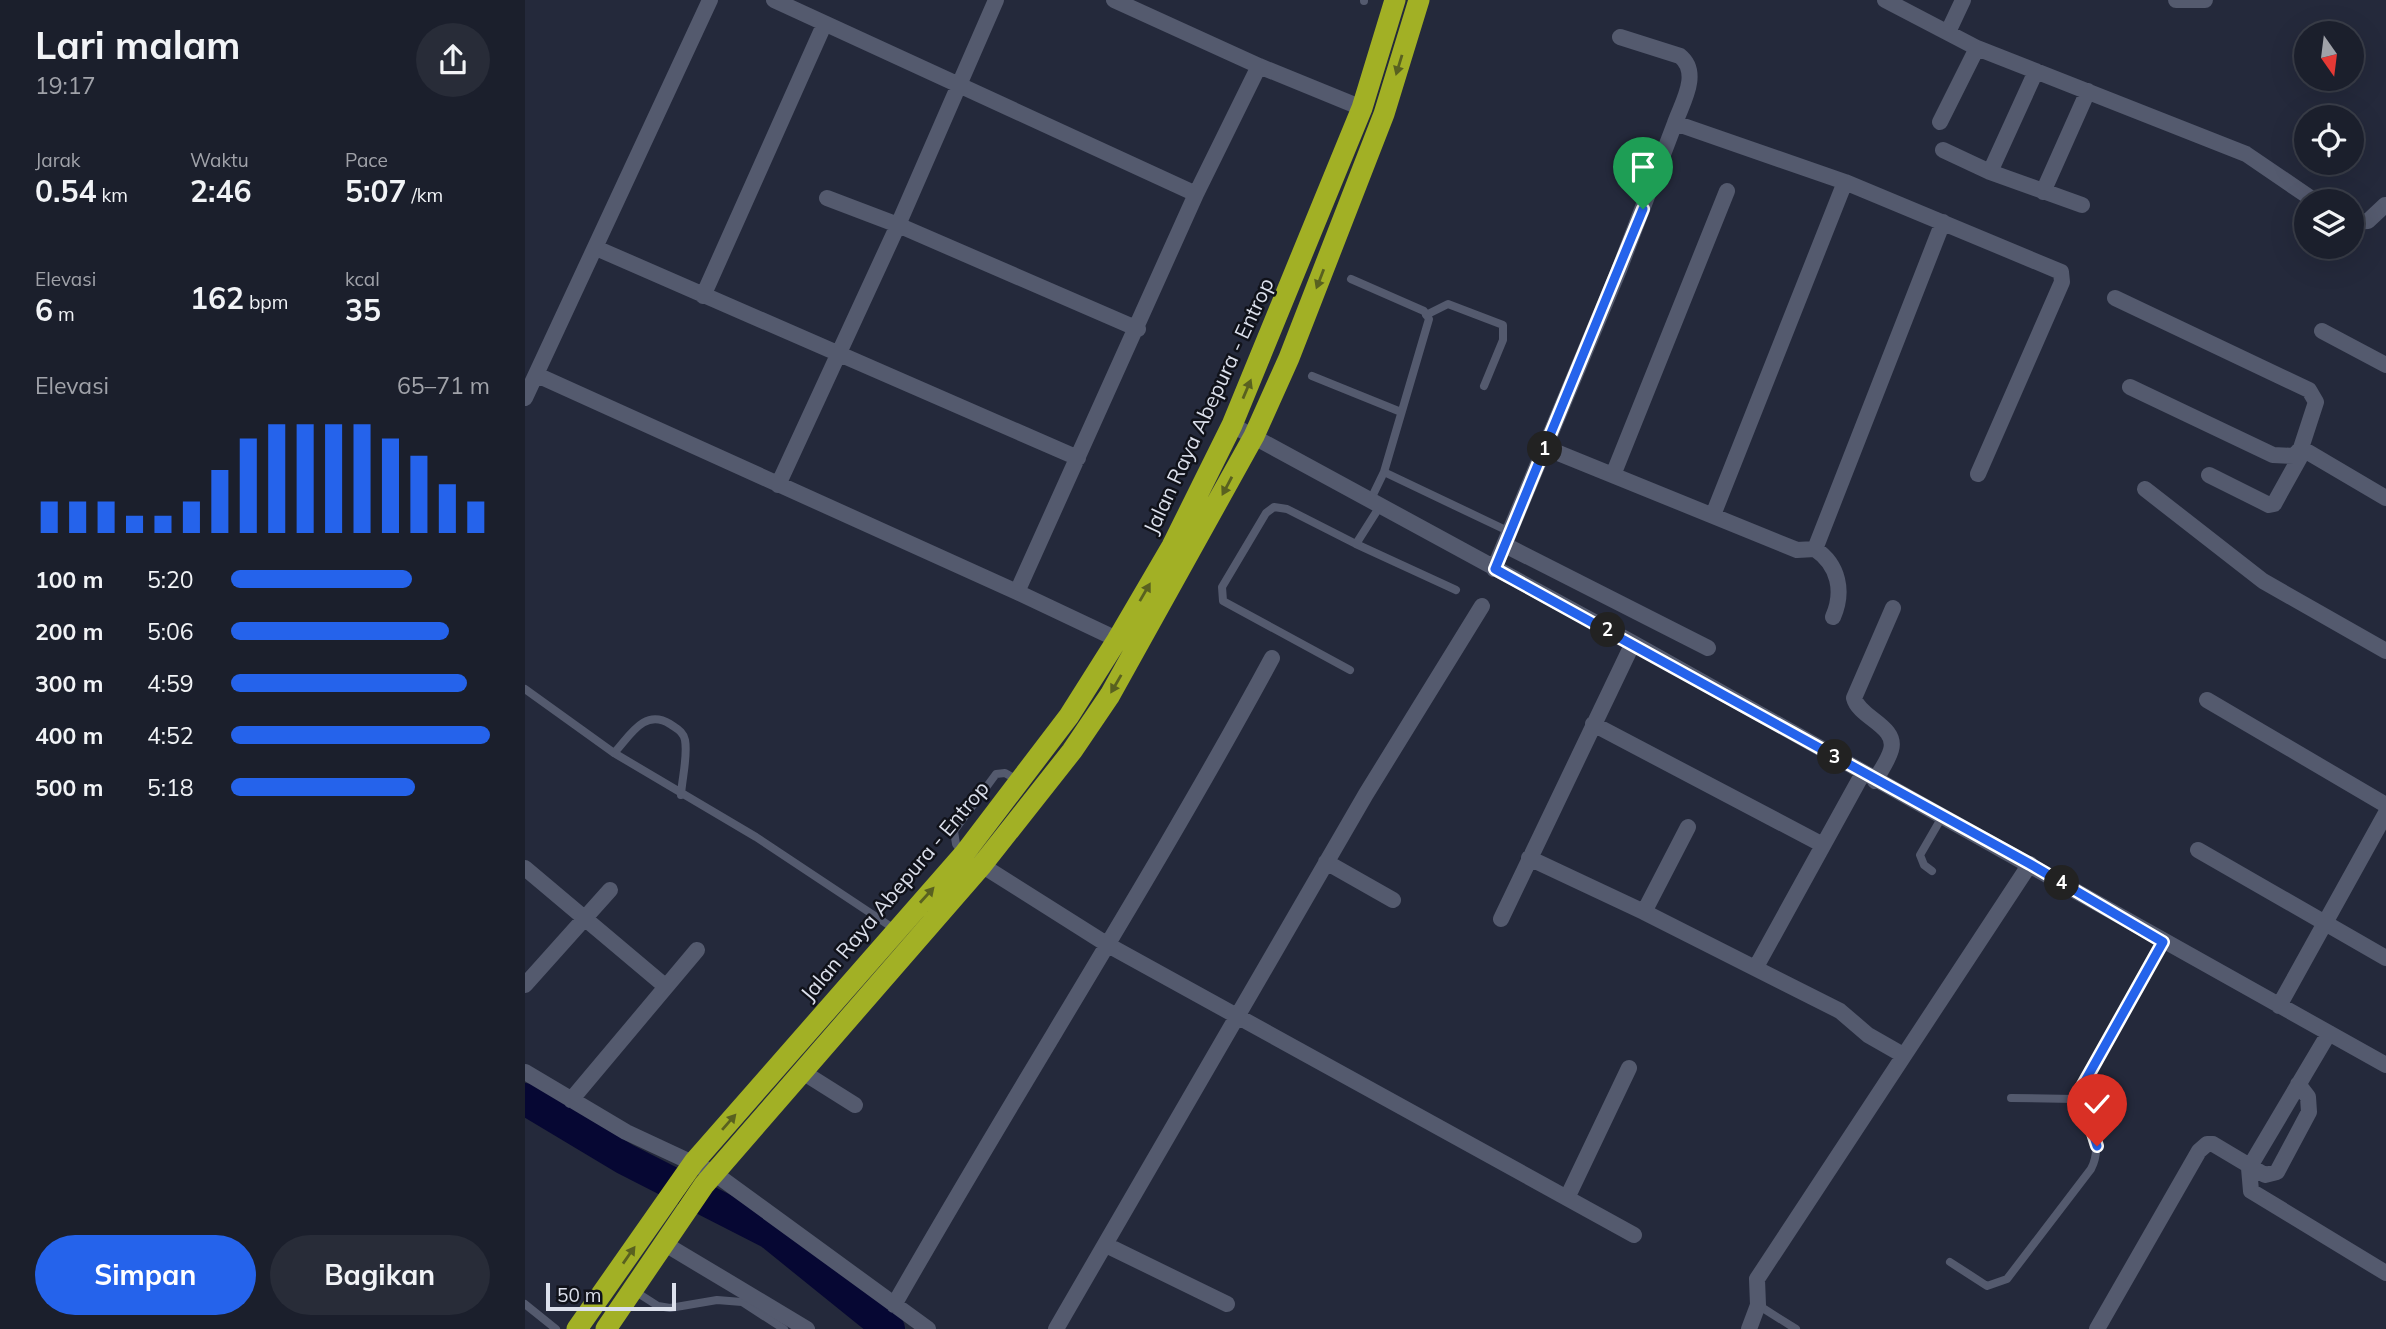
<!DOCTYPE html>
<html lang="id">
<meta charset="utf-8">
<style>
body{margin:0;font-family:Mulish,sans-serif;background:#282c38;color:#f1f3f6;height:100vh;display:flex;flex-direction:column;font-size:26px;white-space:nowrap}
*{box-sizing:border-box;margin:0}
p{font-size:23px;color:#a0a2a9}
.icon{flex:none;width:38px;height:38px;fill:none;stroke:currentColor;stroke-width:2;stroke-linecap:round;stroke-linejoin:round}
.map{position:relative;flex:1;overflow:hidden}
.side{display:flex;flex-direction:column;background:#1b1f2c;width:525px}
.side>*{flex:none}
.needle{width:46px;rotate:166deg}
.tools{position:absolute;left:1769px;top:21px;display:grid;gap:14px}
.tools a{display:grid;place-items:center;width:70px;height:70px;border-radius:50%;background:#1b1f2c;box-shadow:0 7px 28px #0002,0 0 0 2px #393d48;font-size:35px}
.scale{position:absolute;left:21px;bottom:18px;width:130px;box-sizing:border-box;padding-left:7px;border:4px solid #dce0ec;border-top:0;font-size:19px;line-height:24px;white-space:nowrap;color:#dce0ec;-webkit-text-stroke:5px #10121a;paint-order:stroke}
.pin{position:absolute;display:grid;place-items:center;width:60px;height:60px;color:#fff;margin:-72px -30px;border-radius:50% 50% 50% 0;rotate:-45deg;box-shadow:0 0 7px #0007}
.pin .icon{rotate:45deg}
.km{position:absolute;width:35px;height:35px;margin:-18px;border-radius:50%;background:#222;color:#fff;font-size:19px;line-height:35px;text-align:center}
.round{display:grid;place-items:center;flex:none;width:74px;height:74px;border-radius:37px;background:#282c38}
.head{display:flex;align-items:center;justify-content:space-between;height:119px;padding:0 35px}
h1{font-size:38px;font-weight:700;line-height:52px}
.metrics{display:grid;grid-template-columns:repeat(3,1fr);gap:10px;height:119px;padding:7px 35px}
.metrics div{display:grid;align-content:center}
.metrics b{font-size:30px;font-weight:700}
.metrics small{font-size:19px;font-weight:400}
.metrics p{font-size:19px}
.chart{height:196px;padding:14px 35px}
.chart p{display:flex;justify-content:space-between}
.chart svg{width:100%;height:126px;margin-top:7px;stroke:#2563eb;stroke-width:6}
.primary-button{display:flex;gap:14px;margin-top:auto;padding:14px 35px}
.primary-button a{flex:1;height:80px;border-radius:42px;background:#2563eb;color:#fff;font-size:28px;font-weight:700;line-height:80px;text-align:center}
.primary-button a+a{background:#282c38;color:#f1f3f6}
ul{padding:0 35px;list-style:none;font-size:23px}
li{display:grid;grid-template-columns:112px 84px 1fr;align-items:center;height:52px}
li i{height:18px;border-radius:9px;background:#2563eb}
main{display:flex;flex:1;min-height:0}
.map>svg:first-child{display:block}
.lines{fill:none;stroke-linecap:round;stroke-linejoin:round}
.river{stroke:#060733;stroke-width:32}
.lane{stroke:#545a6e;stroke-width:8}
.street{stroke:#545a6e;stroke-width:16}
.highway{stroke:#a2b025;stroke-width:21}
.oneway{fill:#596120}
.route-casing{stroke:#fff;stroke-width:14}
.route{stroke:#2563eb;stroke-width:9}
.labels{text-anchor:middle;stroke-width:5;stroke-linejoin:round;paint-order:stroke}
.street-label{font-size:21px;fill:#dce0ec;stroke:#10121a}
</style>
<main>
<section class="side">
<div class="head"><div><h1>Lari malam</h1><p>19:17</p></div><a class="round"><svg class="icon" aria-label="share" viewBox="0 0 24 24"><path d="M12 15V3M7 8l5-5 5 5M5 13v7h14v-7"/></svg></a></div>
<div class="metrics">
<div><p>Jarak</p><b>0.54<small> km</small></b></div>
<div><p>Waktu</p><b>2:46</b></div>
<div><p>Pace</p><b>5:07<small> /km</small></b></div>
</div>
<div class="metrics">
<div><p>Elevasi</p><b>6<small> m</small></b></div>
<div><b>162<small> bpm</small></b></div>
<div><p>kcal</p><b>35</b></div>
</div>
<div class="chart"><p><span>Elevasi</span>65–71 m</p>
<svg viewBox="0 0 160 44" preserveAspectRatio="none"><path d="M5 44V33M15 44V33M25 44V33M35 44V38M45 44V38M55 44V33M65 44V22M75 44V11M85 44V6M95 44V6M105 44V6M115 44V6M125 44V11M135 44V17M145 44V27M155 44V33"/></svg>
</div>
<ul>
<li><b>100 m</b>5:20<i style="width:70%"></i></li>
<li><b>200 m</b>5:06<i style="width:84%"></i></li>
<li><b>300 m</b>4:59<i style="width:91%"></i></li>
<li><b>400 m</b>4:52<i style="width:100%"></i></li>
<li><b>500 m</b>5:18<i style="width:71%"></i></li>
</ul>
<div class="primary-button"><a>Simpan</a><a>Bagikan</a></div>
</section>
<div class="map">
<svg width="1861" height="1329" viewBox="0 0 1861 1329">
<rect width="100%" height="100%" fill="#24293b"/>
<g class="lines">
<path class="river" d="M0 1099 100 1159 245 1233 364 1329"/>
<path class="lane" d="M839 1V0
M826 279 899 311 904 319 859 472
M901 315 923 304 978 325V340L959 386
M787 376 876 412
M845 501 859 472 985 532
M855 506 831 544 931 590
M825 670 698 601 697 587 741 513 749 507 762 509 831 544
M0 689 89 753 231 837 371 930
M89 753C105 736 119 708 145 724 152 729 158 731 160 740 163 756 157 778 156 795
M437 852 431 844 429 831 471 774 480 773 494 781
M1407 871 1399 865 1395 855 1417 817
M1486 1098 1550 1099
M1425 1262 1462 1286 1482 1279 1566 1169C1577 1149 1569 1112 1550 1099L1638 942
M108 1290 133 1306 145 1308 192 1300 217 1302 259 1329
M0 1304 31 1329
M1233 1305 1271 1329"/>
<path class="street" d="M249 0 671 194
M589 0 734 66 837 108
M1360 0 1452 48 1721 154 1790 201
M1651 0H1680
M1423 32 1438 0
M1095 37 1155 56C1176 73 1157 103 1150 123
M1415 122 1452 48
M1418 150 1465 172 1557 205
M1465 172 1511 71
M1518 192 1563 91
M302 198 373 225 613 329
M1827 222 1843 221 1860 205
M71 248 553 458
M178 296 299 25
M1590 298 1784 390 1791 402 1776 448 1861 498
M1797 331 1861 365
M12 375 492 592 600 643
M1605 387 1748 455 1769 456 1776 448
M0 398 185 0
M707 425 1108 643 1861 1065
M1021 448 1272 550 1290 549C1314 565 1319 592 1308 617
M1088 475 1202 191
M1684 475 1744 505 1749 504 1779 450
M253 485 373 225 471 0
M1620 489 1738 581 1861 651
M1188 515 1320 182
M980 545 1183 648
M1290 549 1418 222
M969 569 1094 270 1150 123 1320 182 1536 272 1537 282 1453 474
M492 592 671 194 734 66
M1682 700 1861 805
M1068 724 1298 845
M1350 781C1355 771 1363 761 1366 750 1373 726 1334 718 1329 698L1368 608
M1673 850 1861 958
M1004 858 1119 912 1315 1011 1343 1035 1378 1055
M450 861 583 945 1109 1235
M801 862 868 900
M0 868 140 986
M1119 912 1163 827
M976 919 1108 643
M1231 967 1338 773
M0 985 85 890
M1754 1006 1861 813
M1804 1033 1724 1168 1726 1191 1861 1273
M276 1071 330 1105
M0 1072 101 1132 189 1173 403 1329
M46 1100 172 950
M1042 1198 1104 1068
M140 1244 282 1329
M581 1245 702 1304
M369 1305C493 1087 628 878 747 658
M531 1329 841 794 957 606
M1224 1329 1233 1305 1232 1279 1505 864
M1572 1329 1674 1151 1682 1144H1688L1740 1175 1752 1172 1784 1112 1783 1097 1773 1084"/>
<path class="highway" d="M52 1329 169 1162 439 854 544 716 592 640 647 546 707 425 837 108 870 0
M81 1329 179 1185 457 865 547 751 585 695 729 436 764 358 859 114 894 0"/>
</g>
<defs><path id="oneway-solid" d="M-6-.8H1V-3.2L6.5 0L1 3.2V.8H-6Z" transform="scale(1.75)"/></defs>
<g class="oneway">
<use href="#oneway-solid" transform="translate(874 65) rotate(107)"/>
<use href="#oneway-solid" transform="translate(795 279) rotate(111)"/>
<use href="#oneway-solid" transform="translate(722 389) rotate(-67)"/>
<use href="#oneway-solid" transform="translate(702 486) rotate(118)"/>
<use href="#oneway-solid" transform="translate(620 592) rotate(-60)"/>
<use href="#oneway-solid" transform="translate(591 684) rotate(120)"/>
<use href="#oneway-solid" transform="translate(402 895) rotate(-48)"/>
<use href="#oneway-solid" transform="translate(204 1122) rotate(-49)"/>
<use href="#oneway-solid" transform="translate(104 1255) rotate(-55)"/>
</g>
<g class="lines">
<defs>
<path id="route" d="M1118 209 970 569 1505 864 1638 942 1550 1099 1559 1105 1572 1146"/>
</defs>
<use href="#route" class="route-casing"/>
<use href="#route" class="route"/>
</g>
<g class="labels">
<g class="street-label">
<text transform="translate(684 406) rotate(-65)" y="7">Jalan Raya Abepura - Entrop</text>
<text transform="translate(370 891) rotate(-50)" y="7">Jalan Raya Abepura - Entrop</text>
</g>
</g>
</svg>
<div class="tools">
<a><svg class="needle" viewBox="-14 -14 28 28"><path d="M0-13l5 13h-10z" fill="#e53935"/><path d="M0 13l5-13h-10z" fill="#a0a2a9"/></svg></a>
<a><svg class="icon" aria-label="locate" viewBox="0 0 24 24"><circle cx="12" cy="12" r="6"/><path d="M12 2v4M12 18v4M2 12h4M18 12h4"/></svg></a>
<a><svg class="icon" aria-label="layers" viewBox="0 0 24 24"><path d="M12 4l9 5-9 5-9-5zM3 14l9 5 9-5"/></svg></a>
</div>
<div class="scale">50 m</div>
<div class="pin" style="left:1118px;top:209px;background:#1e9e55"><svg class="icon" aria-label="arrive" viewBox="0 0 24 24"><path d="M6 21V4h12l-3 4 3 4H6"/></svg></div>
<div class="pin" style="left:1572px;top:1146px;background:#d93025"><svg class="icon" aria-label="check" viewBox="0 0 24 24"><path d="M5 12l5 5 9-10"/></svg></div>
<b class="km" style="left:1020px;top:449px">1</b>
<b class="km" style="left:1083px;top:630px">2</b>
<b class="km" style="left:1310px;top:757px">3</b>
<b class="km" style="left:1537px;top:883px">4</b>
</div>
</main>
